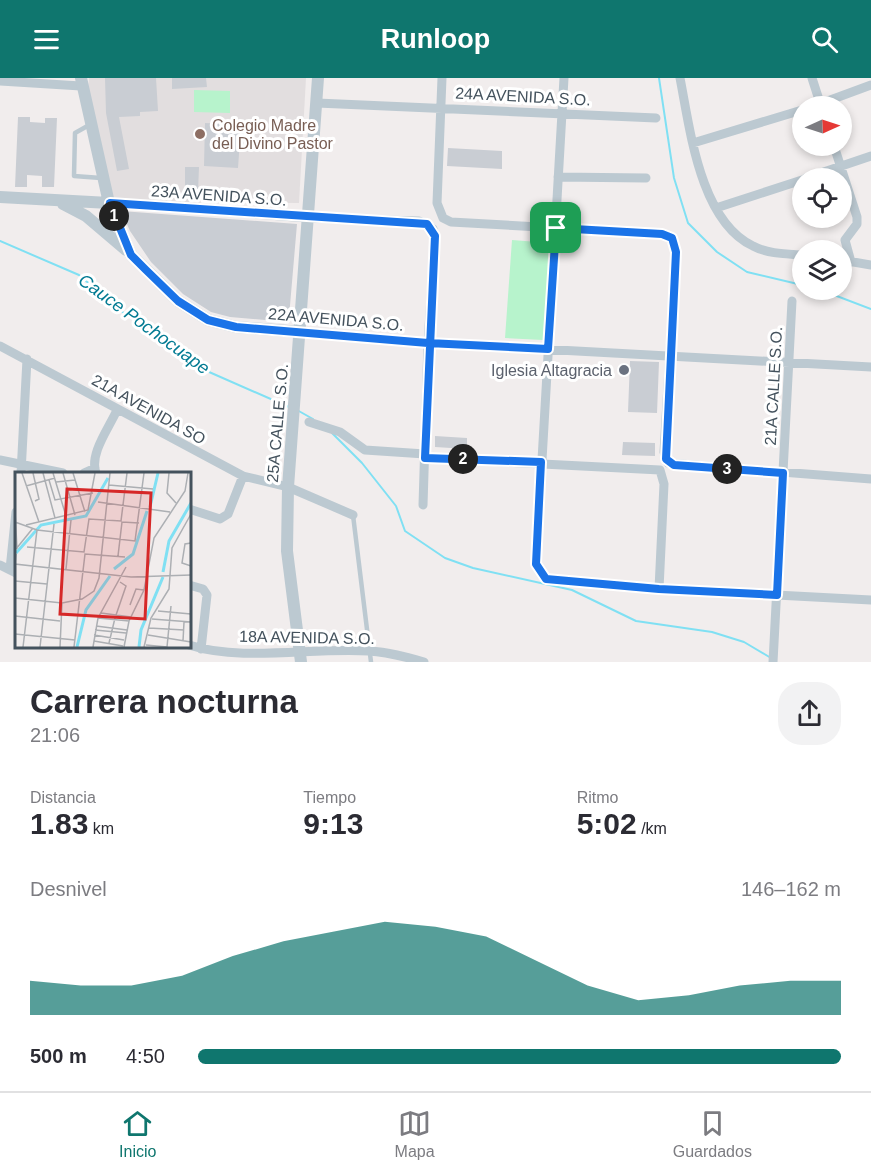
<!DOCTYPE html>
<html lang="es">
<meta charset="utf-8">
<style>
body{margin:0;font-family:Arial,sans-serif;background:#f2f2f3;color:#2b2b33;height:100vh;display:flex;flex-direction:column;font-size:22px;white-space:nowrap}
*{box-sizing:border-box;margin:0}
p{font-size:20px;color:#7c7c81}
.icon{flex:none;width:33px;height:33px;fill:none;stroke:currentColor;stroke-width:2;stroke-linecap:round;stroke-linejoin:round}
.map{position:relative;height:584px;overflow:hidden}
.side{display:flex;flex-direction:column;background:#fff;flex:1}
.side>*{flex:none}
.needle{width:39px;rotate:87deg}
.buttons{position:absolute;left:792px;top:18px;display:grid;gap:12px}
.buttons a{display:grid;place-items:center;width:60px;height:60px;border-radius:50%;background:#fff;box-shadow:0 3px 9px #0003;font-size:30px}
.pin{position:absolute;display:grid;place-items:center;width:51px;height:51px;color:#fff;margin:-26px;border-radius:12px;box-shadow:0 3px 9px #0006}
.km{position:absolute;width:30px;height:30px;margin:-15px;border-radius:50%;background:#222;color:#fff;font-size:16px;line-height:30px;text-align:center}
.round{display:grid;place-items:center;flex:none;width:63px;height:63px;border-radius:24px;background:#f2f2f3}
.summary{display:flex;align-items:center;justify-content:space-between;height:102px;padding:0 30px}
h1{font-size:33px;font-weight:700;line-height:45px}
.metrics{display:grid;grid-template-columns:repeat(3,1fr);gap:9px;height:102px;padding:6px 30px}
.metrics div{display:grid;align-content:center}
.metrics b{font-size:30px;font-weight:700}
.metrics small{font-size:16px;font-weight:400}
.metrics p{font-size:16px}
.chart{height:168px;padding:12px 30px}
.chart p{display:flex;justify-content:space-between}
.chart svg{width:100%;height:108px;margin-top:6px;fill:#0f766e;opacity:.7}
ul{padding:0 30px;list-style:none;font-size:20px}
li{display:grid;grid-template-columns:96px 72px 1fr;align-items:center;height:45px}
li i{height:15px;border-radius:8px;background:#0f766e}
header{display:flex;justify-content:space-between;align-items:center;height:78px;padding:0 30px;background:#0f766e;color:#fff;font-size:27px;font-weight:700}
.menu{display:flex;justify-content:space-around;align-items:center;height:84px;border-top:2px solid #e1e1e2;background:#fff;font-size:16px;color:#7c7c81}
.menu a{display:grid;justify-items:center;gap:3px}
.menu .current{color:#0f766e}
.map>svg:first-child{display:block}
.education{fill:#e2dedf}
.green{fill:#b7f3cc}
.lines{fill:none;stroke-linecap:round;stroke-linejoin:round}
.stream{stroke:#80e0f3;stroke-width:2}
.building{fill:#c9cdd3}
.service{stroke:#bcc9d1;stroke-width:4.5}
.minor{stroke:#bcc9d1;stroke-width:9}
.tertiary{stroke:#bcc9d1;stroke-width:12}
.route-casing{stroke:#fff;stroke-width:12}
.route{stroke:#1a73e8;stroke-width:8}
.education-dot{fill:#8d6e63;stroke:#fff;stroke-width:2}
.worship-dot{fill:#6b7280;stroke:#fff;stroke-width:2}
.labels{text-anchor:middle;stroke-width:6;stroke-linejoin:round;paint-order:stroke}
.street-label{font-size:16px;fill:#44525d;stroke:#fff}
.education-label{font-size:16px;fill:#785e54;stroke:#fff;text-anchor:start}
.worship-label{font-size:16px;fill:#5b616d;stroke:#fff;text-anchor:end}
.water-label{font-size:18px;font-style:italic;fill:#037b93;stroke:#fff}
.inset-river{fill:none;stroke:#80e0f3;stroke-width:3}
.inset-road{fill:none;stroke:#acafb3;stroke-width:1.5}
.view{fill:#d62828;fill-opacity:0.15;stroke:#d62828;stroke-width:3}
.inset-edge{fill:none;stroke:#44525d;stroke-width:3}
</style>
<header><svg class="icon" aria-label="menu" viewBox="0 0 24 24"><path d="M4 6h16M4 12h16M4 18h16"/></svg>Runloop<svg class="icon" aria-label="search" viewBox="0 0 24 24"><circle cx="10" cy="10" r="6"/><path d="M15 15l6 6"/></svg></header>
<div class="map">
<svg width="871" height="584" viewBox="0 0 871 584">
<rect width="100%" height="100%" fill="#f1eded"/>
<path class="education" d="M89 0H306L299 125 112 124 88 11Z"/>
<path class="green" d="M194 12 230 13V35L194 34Z
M512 162 550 165 543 262 505 260Z"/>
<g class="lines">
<path class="stream" d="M659 0 674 100 688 145 717 174 747 194 802 207
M0 163 79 197 125 236 200 290 289 329
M821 212 871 231
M297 332 313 341
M332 355 362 385 396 428 405 453 445 480 473 490 572 512 636 543 712 554 744 564 771 580"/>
</g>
<path class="building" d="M105 0H156L158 33 140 34V38L119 39 129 91 117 93 106 35Z
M172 0H206L207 9 172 11Z
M18 39H30V44L45 45V40H57L54 109H42V98L27 97V109H15Z
M205 45 241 47 238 90 204 88Z
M448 70 502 73V91L447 88Z
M185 89H199L198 114H185Z
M121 133 297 146 289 239 277 243 230 239 211 234 183 216 151 184 130 153Z
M630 283 659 284 657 335 628 334Z
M435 358 467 360V371L435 369Z
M623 364 655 365V378L622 377Z"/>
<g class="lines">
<path class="service" d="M91 46 75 55 74 98 101 100
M353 437 371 584"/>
<path class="minor" d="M442 0 437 125 443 140 451 144 662 156 672 160 676 174 664 374 668 385 871 401
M564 0 536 486 546 501 659 511 871 522
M680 0C690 51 700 143 753 168 768 176 786 176 802 177
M812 0 821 28
M0 3 81 8
M317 25 656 40
M814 28 871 7
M693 65 802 32
M834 68 857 139V146L845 162 851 184
M558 99 646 100
M806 100 871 78
M109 125 308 140 419 143 433 151 435 158 428 265 423 427
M716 130 802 102
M842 182 871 187
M301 254 428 265 871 289
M0 268 243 398 288 409 353 437
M309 344 340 354 365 372 425 376
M425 380 660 392 664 406 659 511
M0 382 63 395
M21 395 27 281
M84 395 95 390
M96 395C89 376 109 350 117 332
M189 431 220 441 228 436 243 398
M0 487 16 495
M10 491 16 434
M189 507 203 511 207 517 201 571
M189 567C242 584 314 569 369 573 388 574 406 579 424 584
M773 584 792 223"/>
<path class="tertiary" d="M81 0 109 125 131 177 178 223 208 242 236 249 301 254
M0 119 109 125
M63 126 86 138 126 172
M301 584 287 473 288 409 318 0"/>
</g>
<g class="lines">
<defs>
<path id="route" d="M556 150 548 271 428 265 236 249 208 242 178 223 146 192 131 177 110 125 427 146 435 158 425 380 541 384 536 486 546 501 659 511 777 517 783 395 674 387 666 381 676 174 672 160 662 156 556 150"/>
</defs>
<use href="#route" class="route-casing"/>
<use href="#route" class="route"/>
</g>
<circle class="education-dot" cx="200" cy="56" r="6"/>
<circle class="worship-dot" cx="624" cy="292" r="6"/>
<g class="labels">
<g class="street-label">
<text transform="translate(523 18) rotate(3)" y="6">24A AVENIDA S.O.</text>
<text transform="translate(219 117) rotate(4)" y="6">23A AVENIDA S.O.</text>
<text transform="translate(336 241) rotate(5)" y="6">22A AVENIDA S.O.</text>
<text transform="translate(773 308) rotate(-87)" y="6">21A CALLE S.O.</text>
<text transform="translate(149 331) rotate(29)" y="6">21A AVENIDA SO</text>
<text transform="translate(277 345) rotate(-85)" y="6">25A CALLE S.O.</text>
<text transform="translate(307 559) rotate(1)" y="6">18A AVENIDA S.O.</text>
</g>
<g class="education-label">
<text x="212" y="53">Colegio Madre<tspan x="212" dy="18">del Divino Pastor</tspan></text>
</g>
<g class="worship-label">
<text x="612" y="298">Iglesia Altagracia</text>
</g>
<g class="water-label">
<text transform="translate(144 246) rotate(36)" y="6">Cauce Pochocuape</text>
</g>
</g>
<g transform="translate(15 394)">
<rect width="176" height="176" fill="#f1eded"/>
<path class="inset-river" d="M135 35 143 1M1 81 26 53 71 44 93 6M99 97 118 82 132 39M148 100 154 69 176 31M62 175 71 138 95 104M124 175 126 158 148 105"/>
<path class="inset-road" d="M7 1 24 50M18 1 24 27 20 29M28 1 40 46M38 1 51 44M48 1 60 43M58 1 70 40M154 1 152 21 161 31M34 8 40 28 78 21M41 10 60 8M94 13 138 17M11 14 40 6M83 30 155 40M0 39 2 77M0 50 22 58 120 69 129 1M11 53 73 38 80 1M176 71 170 72 167 91 176 94M12 75 69 80 74 47 106 49 112 1M1 77 18 56M1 82 0 92 116 105 176 103M103 84 107 50 124 51M51 97 56 48M0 109 32 112M0 126 47 131 67 127 79 119 84 106 95 1M115 133 121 117 129 118M143 139 176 142M86 141 116 145M0 144 45 149M83 146 114 149M100 146 111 114 105 110M137 147 176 150M81 154 112 158M134 156 169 158M80 158 111 161M0 162 60 168M79 163 109 168M133 163 176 170M79 169 108 174M168 169 169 150M94 171 100 146M131 173 152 175 156 134M8 175 22 58M25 175 39 52M45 175 47 131M59 175 70 82 110 85M78 175 83 146 111 95M109 175 114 149 129 118 139 66 170 19 173 1M129 175 136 146 154 117 157 76 176 42"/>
<path class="view" d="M52 17 136 21 130 147 45 142Z"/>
<rect width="176" height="176" class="inset-edge"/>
</g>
</svg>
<div class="buttons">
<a><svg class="needle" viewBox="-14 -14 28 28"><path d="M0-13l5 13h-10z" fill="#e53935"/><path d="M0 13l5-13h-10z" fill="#7c7c81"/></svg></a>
<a><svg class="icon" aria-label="locate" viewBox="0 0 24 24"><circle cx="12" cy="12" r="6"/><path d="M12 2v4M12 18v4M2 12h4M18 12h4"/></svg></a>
<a><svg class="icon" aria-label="layers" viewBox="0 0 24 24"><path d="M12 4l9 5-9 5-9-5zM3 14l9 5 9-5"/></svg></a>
</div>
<div class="pin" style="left:556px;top:150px;background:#1e9e55"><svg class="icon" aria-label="arrive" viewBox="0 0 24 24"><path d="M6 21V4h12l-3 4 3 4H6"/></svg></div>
<b class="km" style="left:114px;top:138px">1</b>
<b class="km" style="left:463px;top:381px">2</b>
<b class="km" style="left:727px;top:391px">3</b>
</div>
<section class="side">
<div class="summary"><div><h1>Carrera nocturna</h1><p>21:06</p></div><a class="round"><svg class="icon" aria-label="share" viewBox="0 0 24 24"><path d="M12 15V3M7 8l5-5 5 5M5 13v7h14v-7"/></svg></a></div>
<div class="metrics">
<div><p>Distancia</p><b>1.83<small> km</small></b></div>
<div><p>Tiempo</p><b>9:13</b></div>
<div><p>Ritmo</p><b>5:02<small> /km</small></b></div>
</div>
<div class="chart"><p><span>Desnivel</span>146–162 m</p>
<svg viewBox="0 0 160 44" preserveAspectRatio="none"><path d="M0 44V30L10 32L20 32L30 28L40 20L50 14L60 10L70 6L80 8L90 12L100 22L110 32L120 38L130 36L140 32L150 30L160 30V44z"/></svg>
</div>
<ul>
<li><b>500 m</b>4:50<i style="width:100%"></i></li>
</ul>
</section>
<nav class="menu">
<a class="current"><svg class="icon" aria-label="home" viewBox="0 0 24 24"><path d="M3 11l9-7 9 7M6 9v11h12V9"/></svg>Inicio</a>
<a><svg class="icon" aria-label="map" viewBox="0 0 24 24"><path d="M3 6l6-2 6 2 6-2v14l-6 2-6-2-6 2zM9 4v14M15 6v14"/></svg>Mapa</a>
<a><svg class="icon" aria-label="saved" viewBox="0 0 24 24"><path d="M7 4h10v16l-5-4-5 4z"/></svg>Guardados</a>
</nav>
